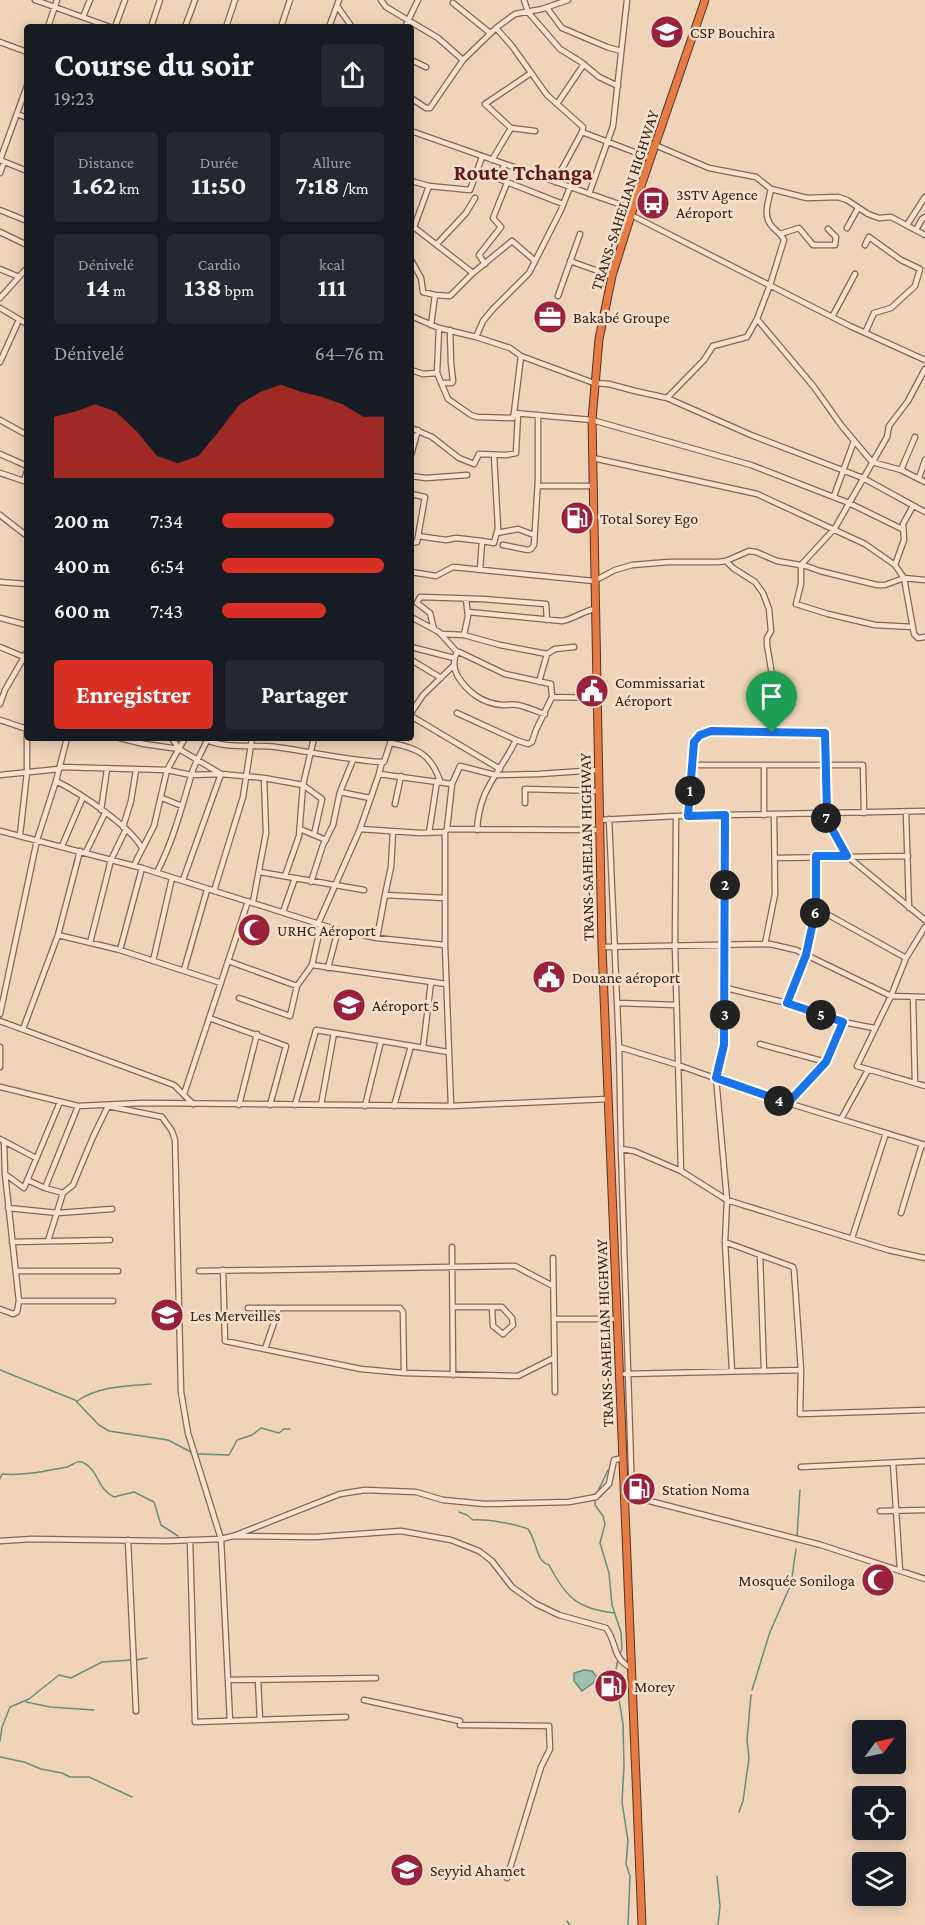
<!DOCTYPE html>
<html lang="fr">
<meta charset="utf-8">
<style>
body{margin:0;font-family:"Crimson Pro",serif;background:#242831;color:#f1f3f6;height:100vh;display:flex;flex-direction:column;font-size:22px;white-space:nowrap}
*{box-sizing:border-box;margin:0}
p{font-size:20px;color:#9ea1a6}
.icon{flex:none;width:33px;height:33px;fill:none;stroke:currentColor;stroke-width:2;stroke-linecap:round;stroke-linejoin:round}
.map{position:relative;flex:1;overflow:hidden}
.side{position:absolute;left:24px;top:24px;width:390px;height:717px;display:flex;flex-direction:column;background:#171b24;border-radius:6px;box-shadow:0 3px 15px #0003}
.side>*{flex:none}
.needle{width:39px;rotate:57deg}
.fabs{position:absolute;left:852px;top:1720px;display:grid;gap:12px}
.fabs a{display:grid;place-items:center;width:54px;height:54px;border-radius:6px;background:#171b24;box-shadow:0 3px 15px #0003;font-size:30px}
.pin{position:absolute;display:grid;place-items:center;width:51px;height:51px;color:#fff;margin:-62px -26px;border-radius:50% 50% 50% 0;rotate:-45deg;box-shadow:0 0 6px #0007}
.pin .icon{rotate:45deg}
.km{position:absolute;width:30px;height:30px;margin:-15px;border-radius:50%;background:#222;color:#fff;font-size:16px;line-height:30px;text-align:center}
.round{display:grid;place-items:center;flex:none;width:63px;height:63px;border-radius:6px;background:#242831}
.head{display:flex;align-items:center;justify-content:space-between;height:102px;padding:0 30px}
h1{font-size:33px;font-weight:700;line-height:45px}
.figures{display:grid;grid-template-columns:repeat(3,1fr);gap:9px;height:102px;padding:6px 30px}
.figures div{display:grid;align-content:center;border-radius:6px;background:#242831;text-align:center}
.figures b{font-size:26px;font-weight:700}
.figures small{font-size:16px;font-weight:400}
.figures p{font-size:16px}
.chart{height:168px;padding:12px 30px}
.chart p{display:flex;justify-content:space-between}
.chart svg{width:100%;height:108px;margin-top:6px;fill:#d93025;opacity:.7}
.cta{display:flex;gap:12px;margin-top:auto;padding:12px 30px}
.cta a{flex:1;height:69px;border-radius:6px;background:#d93025;color:#fff;font-size:24px;font-weight:700;line-height:69px;text-align:center}
.cta a+a{background:#242831;color:#f1f3f6}
ul{padding:0 30px;list-style:none;font-size:20px}
li{display:grid;grid-template-columns:96px 72px 1fr;align-items:center;height:45px}
li i{height:15px;border-radius:8px;background:#d93025}
.map>svg:first-child{display:block}
.water{fill:#9fc0af;stroke:#678d7b;stroke-width:1.5}
.lines{fill:none;stroke-linecap:round;stroke-linejoin:round}
.stream{stroke:#678d7b;stroke-width:1.5}
.minor-casing{stroke:#876454;stroke-width:7}
.highway-casing{stroke:#543429;stroke-width:9}
.minor{stroke:#fae3ce;stroke-width:4.5}
.highway{stroke:#e67c44;stroke-width:7}
.route-casing{stroke:#fff;stroke-width:12}
.route{stroke:#1a73e8;stroke-width:8}
.labels{text-anchor:middle;stroke-width:5;stroke-linejoin:round;paint-order:stroke}
.poi-label{font-size:16px;fill:#35211a;stroke:#f7e0ca;text-anchor:start}
.street-label{font-size:16px;fill:#35211a;stroke:#f7e0ca}
.district-label{font-size:22px;font-weight:bold;fill:#641718;stroke:#f7e0ca}
</style>
<div class="map">
<svg width="925" height="1925" viewBox="0 0 925 1925">
<rect width="100%" height="100%" fill="#f0d4ba"/>
<path class="water" d="M584 1670 592 1671 597 1677 593 1683 582 1691 574 1681V1673Z"/>
<g class="lines">
<path class="stream" d="M0 1370 75 1400 99 1425 109 1431 168 1440 193 1453
M77 1401C99 1386 125 1386 151 1384
M198 1454 229 1455 237 1440 252 1435 261 1428 279 1433 284 1429H290
M0 1479 2 1474C24 1476 45 1471 67 1467 73 1465 78 1459 84 1463 99 1471 97 1489 114 1497L134 1492 154 1502 161 1525 178 1536
M598 1491 608 1470
M595 1498V1505L603 1516 605 1524 600 1543 609 1573 612 1605 621 1632 622 1649 620 1654
M459 1512 467 1515 473 1520C487 1519 515 1524 528 1529 537 1541 536 1562 549 1565 566 1598 578 1609 615 1613
M797 1537 800 1490
M618 1659 615 1675 623 1724 624 1766 622 1802 628 1841 626 1864 630 1876 628 1925
M136 1660 147 1658
M752 1690 770 1632 791 1584 796 1549
M26 1702 50 1707 94 1710
M0 1741 2 1727 10 1707 29 1699 59 1675 71 1678 102 1662 131 1660
M0 1757 24 1762 41 1769 62 1773 70 1777H89L132 1797
M739 1812 743 1801 749 1758 747 1740 751 1695
M717 1876 720 1906 718 1925
M567 1921 570 1925"/>
<defs>
<path id="minor" d="M35 0 110 27
M381 0 386 7 438 38 463 60 496 28 515 14 542 9 568 0
M524 0 528 12 560 49 581 62 599 77 618 86
M453 3 490 33
M337 6 352 27
M547 8 562 28 607 47 621 51
M83 17 90 0
M48 27 57 0
M115 27 125 0
M151 27 160 0
M185 27 195 0
M226 27 235 0
M281 27 290 0
M329 27 339 0
M405 27 418 0
M496 28 512 46 547 95 583 127 582 132 650 158
M0 42 27 52
M411 60 426 67
M531 73 485 104 511 128 535 131
M27 86 0 160 27 171
M411 98 426 108H430L463 60
M557 104 584 64
M17 114 27 118
M411 131 633 209
M655 145 709 168 756 177 771 189 807 198 838 197 847 200 868 214 879 218 891 217 925 235
M492 160 511 128
M504 165 499 179 563 204
M0 173 4 162
M411 181 429 186 470 190 482 157
M555 182 582 132
M589 194 613 126 627 0
M0 210 27 221
M631 215 850 326 925 360
M411 225 473 273
M907 225 925 197
M414 227 429 186
M847 228 858 208
M916 230 922 219 925 217
M0 232 27 245
M780 234 799 228 813 245H835L836 237 828 229
M437 244 466 213 475 198
M865 245 869 237 901 260 920 269 915 286 891 308 874 313 865 333
M411 260 421 278 423 292 435 295 431 325
M570 261 612 276
M485 264 479 255 501 227 493 218 507 183
M0 269 19 277
M435 295 450 296 473 273 512 241 534 260
M558 296 580 234
M0 298 27 268
M0 308 27 324
M411 316 439 328 476 337 510 348 521 356 594 383 609 384 635 391 667 398 704 360 713 346 747 337 757 319 770 285 784 240C781 233 775 231 770 224 763 213 769 200 771 189
M832 317 855 274
M757 319 814 387 841 425 872 462 901 470 925 482
M439 328 437 373 448 399 471 415 477 417 513 418 514 413 592 420 751 465 849 503 902 529
M476 337 483 321 493 309 529 273 561 210 570 187
M0 362 19 320
M411 370 423 374 437 373
M441 383H452L453 381 451 363 450 330
M667 398 751 435 863 478 925 512
M514 413 521 356
M0 420 27 435
M411 428 432 437 459 458 474 464 479 454 506 455 516 453 518 413
M0 454 27 466
M411 455 418 430
M593 458 757 494 865 544 895 565
M901 470 915 437
M27 471 24 481 27 482
M0 473 24 481
M411 476 426 478 467 475
M919 478 925 460
M538 486H593
M411 494 425 497 417 542 411 543
M834 496 854 441
M913 506 903 524 904 540 895 565 904 578 914 634 918 638 925 637
M0 515 27 536
M497 533 518 529 534 535
M418 536 446 540 456 538 482 541
M503 545 528 550 531 549 534 545 538 480V415
M726 561 733 568 755 582 763 593 769 609 771 631 767 638V645L773 681 772 733
M480 570 482 541 494 543 498 528 494 455
M411 572 436 576 453 567 594 581 615 570 632 565 669 562H718L726 561 749 551 756 552 777 561 806 566 820 571 877 585H885L904 578 925 580
M0 582 27 584
M468 612 562 621C574 619 583 611 595 609
M411 617 439 632 457 652
M0 618 27 625
M913 627 875 625 828 614 796 604 801 584V565L835 528 887 437 889 426 908 401 925 369
M434 629 430 613 417 603 420 597 483 599 546 604 547 620
M442 634 464 635 468 616 466 599
M464 635 500 645 547 654 539 682
M0 647 24 657
M411 647 454 658
M547 654 555 649 574 647
M411 664 413 661 441 678
M0 704 5 690 27 652
M411 713 423 695 454 665
M457 713 516 740C499 775 479 788 477 830
M545 714C536 711 527 707 518 705 513 704 508 705 503 705 483 704 467 692 457 675 453 667 453 660 457 652H459L505 674 551 684 552 697
M411 716 500 769
M0 720 27 729
M120 738 144 744 179 749
M172 738 179 749 221 774
M203 738C224 750 253 744 276 747 312 752 346 760 382 762H384L392 738
M516 740 528 744 532 742 536 730 552 697 597 698
M391 743C417 748 431 754 440 781
M382 762 379 774 452 784 447 829
M691 765H863L864 813
M764 766V815
M60 767 167 770 191 775 221 774 264 778 303 785 322 799 314 835
M0 775 59 769
M56 781C80 793 130 826 142 848
M452 784 460 766 495 775 539 774 598 770
M340 792 370 798
M162 798 182 806
M525 803V789L599 791
M395 804 401 776
M101 810 107 769
M906 812 909 908
M823 813 847 856 925 920
M725 815 724 1045 716 1078 727 1200 725 1242 732 1371
M676 816 675 946 681 1171
M689 816 694 742 700 735 711 731 825 733 827 813
M609 819 619 1047
M599 820 676 816 925 811
M123 827 131 801 136 770
M300 829 326 840
M360 829 420 833 445 832 447 829 599 830
M0 831 142 868 338 930 377 938 445 945
M445 832V945L451 1106 608 1099
M429 833 437 781
M20 835 27 772V725
M62 846 83 797
M86 852 105 813
M775 858 908 856
M134 865 154 826 167 770 185 738
M157 872C173 841 181 810 191 776 194 763 203 751 208 738
M260 872 364 890
M285 876 299 836 303 785 314 738
M183 880 221 774
M311 882 323 845 333 825 340 792 353 760
M214 891 243 797 252 738
M385 895 391 867 393 832
M253 902 266 833 264 778
M816 908 906 958
M283 912 295 878
M318 924 360 829 379 774
M321 925 312 965 446 984
M925 927 906 958 891 996 857 1066 925 1086
M58 935 120 950 221 983
M377 938 385 895 445 898
M90 943 111 860 126 829
M765 944 775 894 774 814
M602 947 770 944 796 950 891 996 925 997
M120 950 142 868
M153 961 172 878
M228 961 297 986
M328 968 338 930
M184 970 207 890
M726 988 787 1003 843 1022 874 1028
M913 997 915 1083
M239 998 290 1016 297 986 312 965
M618 1003 676 1005
M787 1003 806 955 816 908V856
M0 1014 37 840 56 781 67 738
M209 1018 286 1046 270 1105
M0 1021 174 1085 193 1104
M23 1029 58 935 80 851
M760 1044 826 1062
M0 1047V1067
M423 1048 431 982
M0 1087 78 1106 142 1103 451 1106
M184 1094 248 901
M788 1103 826 1062 843 1022
M239 1105 257 1034
M295 1105 316 1030 448 1052
M321 1105 334 1033
M365 1106 381 1041
M394 1106 411 1046
M841 1119 868 1070
M0 1139 36 1158
M925 1145 765 1096 678 1065 619 1047 621 1149 634 1151 681 1171 727 1200 888 1250 925 1258
M621 1149 632 1497
M5 1174 24 1188 60 1102
M27 1180 45 1188 63 1193 48 1241
M45 1188 78 1106
M63 1193 73 1185 93 1137 108 1106 162 1117 172 1131 175 1140 181 1392 188 1433 221 1539 230 1721
M8 1208 58 1213 112 1209
M901 1213 922 1144
M852 1238 886 1133
M12 1242 110 1240
M725 1242 793 1267 794 1270 801 1370 800 1414 925 1410
M452 1247 453 1375
M760 1255 764 1371
M553 1258 555 1392
M223 1270 225 1341 361 1369 404 1373 518 1376 554 1358
M16 1271H118
M199 1271 515 1266 553 1286
M19 1301H113
M453 1307H502L512 1318 513 1325 503 1334 493 1326 492 1307
M248 1308H400L403 1312 404 1373
M0 1309 13 1314 17 1312 19 1301 5 1174 4 1141
M554 1319H617
M265 1349 279 1308
M625 1374 801 1370
M893 1463 900 1571
M801 1467 925 1461
M630 1496 821 1545 925 1579
M880 1511 925 1510
M236 1535 340 1494 365 1490 416 1492 443 1500 485 1504 569 1502 596 1497 609 1484 614 1460 623 1458
M128 1540 136 1711
M190 1540 195 1722 346 1717
M0 1541 32 1539 166 1541 221 1539 233 1536 316 1537 401 1531 451 1540 479 1551 492 1561 512 1587 536 1604 559 1615 606 1628C618 1644 611 1657 631 1668
M228 1680 376 1678
M258 1680 260 1720
M364 1700 460 1721
M460 1725 549 1726 550 1749 541 1767 507 1878"/>
<path id="highway" d="M642 1925 602 947 592 420 599 339 612 276 633 209 705 0"/>
</defs>
<use href="#minor" class="minor-casing"/>
<use href="#highway" class="highway-casing"/>
<use href="#minor" class="minor"/>
<use href="#highway" class="highway"/>
</g>
<g class="lines">
<defs>
<path id="route" d="M711 731 825 733 827 813H823L847 856H816V908L806 955 787 1003 843 1022 826 1062 788 1103 716 1078 724 1045 725 815 688 816 694 742 700 735Z"/>
</defs>
<use href="#route" class="route-casing"/>
<use href="#route" class="route"/>
</g>
<defs>
<symbol id="school-disc" viewBox="-11 -11 22 22"><circle r="9.5" fill="#99213c" stroke="#f7e0ca"/><path d="M0-5L7-2L0 1L-7-2ZM-4 1L0 2.5L4 1V4Q0 6-4 4Z" fill="#fff"/></symbol>
<symbol id="bus-disc" viewBox="-11 -11 22 22"><circle r="9.5" fill="#99213c" stroke="#f7e0ca"/><path d="M-5-6H5V4H4V6H2V4H-2V6H-4V4H-5ZM-3.5-4V0h7V-4ZM-3.5 1.2v1.5H-2V1.2ZM2 1.2v1.5H3.5V1.2Z" fill="#fff"/></symbol>
<symbol id="office-disc" viewBox="-11 -11 22 22"><circle r="9.5" fill="#99213c" stroke="#f7e0ca"/><path d="M-6-3h4V-5.5h4V-3h4V5H-6ZM-1-4.5V-3h2v-1.5ZM-6 0V1H6V0Z" fill="#fff"/></symbol>
<symbol id="fuel-disc" viewBox="-11 -11 22 22"><circle r="9.5" fill="#99213c" stroke="#f7e0ca"/><path d="M-5.5-6h7V0h2V4h1.3V-2.5L3-4.5l.8-.8L6-3V5H2.5V1h-1V6h-7ZM-4.2-4.7v3.2H.2V-4.7Z" fill="#fff"/></symbol>
<symbol id="civic-disc" viewBox="-11 -11 22 22"><circle r="9.5" fill="#99213c" stroke="#f7e0ca"/><path d="M-.6-6.5H3V-4.5H.6V-3L4-1V1h2V6H-6V1h2V-1L-.6-3ZM-1.2 2.5V6h2.4V2.5Z" fill="#fff"/></symbol>
<symbol id="mosque-disc" viewBox="-11 -11 22 22"><circle r="9.5" fill="#99213c" stroke="#f7e0ca"/><path d="M3.5-4.9A6 6 0 1 0 3.5 4.9A5 5 0 1 1 3.5-4.9Z" fill="#fff"/></symbol>
</defs>
<g fill-rule="evenodd">
<use href="#school-disc" x="648" y="13" width="38" height="38"/>
<use href="#bus-disc" x="634" y="184" width="38" height="38"/>
<use href="#office-disc" x="531" y="298" width="38" height="38"/>
<use href="#fuel-disc" x="558" y="499" width="38" height="38"/>
<use href="#civic-disc" x="573" y="672" width="38" height="38"/>
<use href="#mosque-disc" x="235" y="911" width="38" height="38"/>
<use href="#civic-disc" x="530" y="958" width="38" height="38"/>
<use href="#school-disc" x="330" y="986" width="38" height="38"/>
<use href="#school-disc" x="148" y="1296" width="38" height="38"/>
<use href="#fuel-disc" x="620" y="1470" width="38" height="38"/>
<use href="#mosque-disc" x="859" y="1561" width="38" height="38"/>
<use href="#fuel-disc" x="592" y="1667" width="38" height="38"/>
<use href="#school-disc" x="388" y="1851" width="38" height="38"/>
</g>
<g class="labels">
<g class="poi-label">
<text x="690" y="38">CSP Bouchira</text>
<text x="676" y="200">3STV Agence<tspan x="676" dy="18">Aéroport</tspan></text>
<text x="573" y="323">Bakabé Groupe</text>
<text x="600" y="524">Total Sorey Ego</text>
<text x="615" y="688">Commissariat<tspan x="615" dy="18">Aéroport</tspan></text>
<text x="277" y="936">URHC Aéroport</text>
<text x="572" y="983">Douane aéroport</text>
<text x="372" y="1011">Aéroport 5</text>
<text x="190" y="1321">Les Merveilles</text>
<text x="662" y="1495">Station Noma</text>
<text x="855" y="1586" text-anchor="end">Mosquée Soniloga</text>
<text x="634" y="1692">Morey</text>
<text x="430" y="1876">Seyyid Ahamet</text>
</g>
<g class="street-label">
<text transform="translate(624 200) rotate(-72)" y="6">TRANS-SAHELIAN HIGHWAY</text>
<text transform="translate(586 847) rotate(-91)" y="6">TRANS-SAHELIAN HIGHWAY</text>
<text transform="translate(604 1333) rotate(-92)" y="6">TRANS-SAHELIAN HIGHWAY</text>
</g>
<g class="district-label">
<text x="523" y="180">Route Tchanga</text>
</g>
</g>
</svg>
<div class="fabs">
<a><svg class="needle" viewBox="-14 -14 28 28"><path d="M0-13l5 13h-10z" fill="#e53935"/><path d="M0 13l5-13h-10z" fill="#9ea1a6"/></svg></a>
<a><svg class="icon" aria-label="locate" viewBox="0 0 24 24"><circle cx="12" cy="12" r="6"/><path d="M12 2v4M12 18v4M2 12h4M18 12h4"/></svg></a>
<a><svg class="icon" aria-label="layers" viewBox="0 0 24 24"><path d="M12 4l9 5-9 5-9-5zM3 14l9 5 9-5"/></svg></a>
</div>
<div class="pin" style="left:772px;top:733px;background:#1e9e55"><svg class="icon" aria-label="arrive" viewBox="0 0 24 24"><path d="M6 21V4h12l-3 4 3 4H6"/></svg></div>
<b class="km" style="left:690px;top:791px">1</b>
<b class="km" style="left:725px;top:885px">2</b>
<b class="km" style="left:725px;top:1015px">3</b>
<b class="km" style="left:779px;top:1101px">4</b>
<b class="km" style="left:821px;top:1015px">5</b>
<b class="km" style="left:815px;top:913px">6</b>
<b class="km" style="left:826px;top:818px">7</b>
<section class="side">
<div class="head"><div><h1>Course du soir</h1><p>19:23</p></div><a class="round"><svg class="icon" aria-label="share" viewBox="0 0 24 24"><path d="M12 15V3M7 8l5-5 5 5M5 13v7h14v-7"/></svg></a></div>
<div class="figures">
<div><p>Distance</p><b>1.62<small> km</small></b></div>
<div><p>Durée</p><b>11:50</b></div>
<div><p>Allure</p><b>7:18<small> /km</small></b></div>
</div>
<div class="figures">
<div><p>Dénivelé</p><b>14<small> m</small></b></div>
<div><p>Cardio</p><b>138<small> bpm</small></b></div>
<div><p>kcal</p><b>111</b></div>
</div>
<div class="chart"><p><span>Dénivelé</span>64–76 m</p>
<svg viewBox="0 0 160 44" preserveAspectRatio="none"><path d="M0 44V19L10 17L20 14L30 17L40 25L50 35L60 38L70 35L80 25L90 14L100 9L110 6L120 9L130 11L140 14L150 19L160 19V44z"/></svg>
</div>
<ul>
<li><b>200 m</b>7:34<i style="width:69%"></i></li>
<li><b>400 m</b>6:54<i style="width:100%"></i></li>
<li><b>600 m</b>7:43<i style="width:64%"></i></li>
</ul>
<div class="cta"><a>Enregistrer</a><a>Partager</a></div>
</section>
</div>
